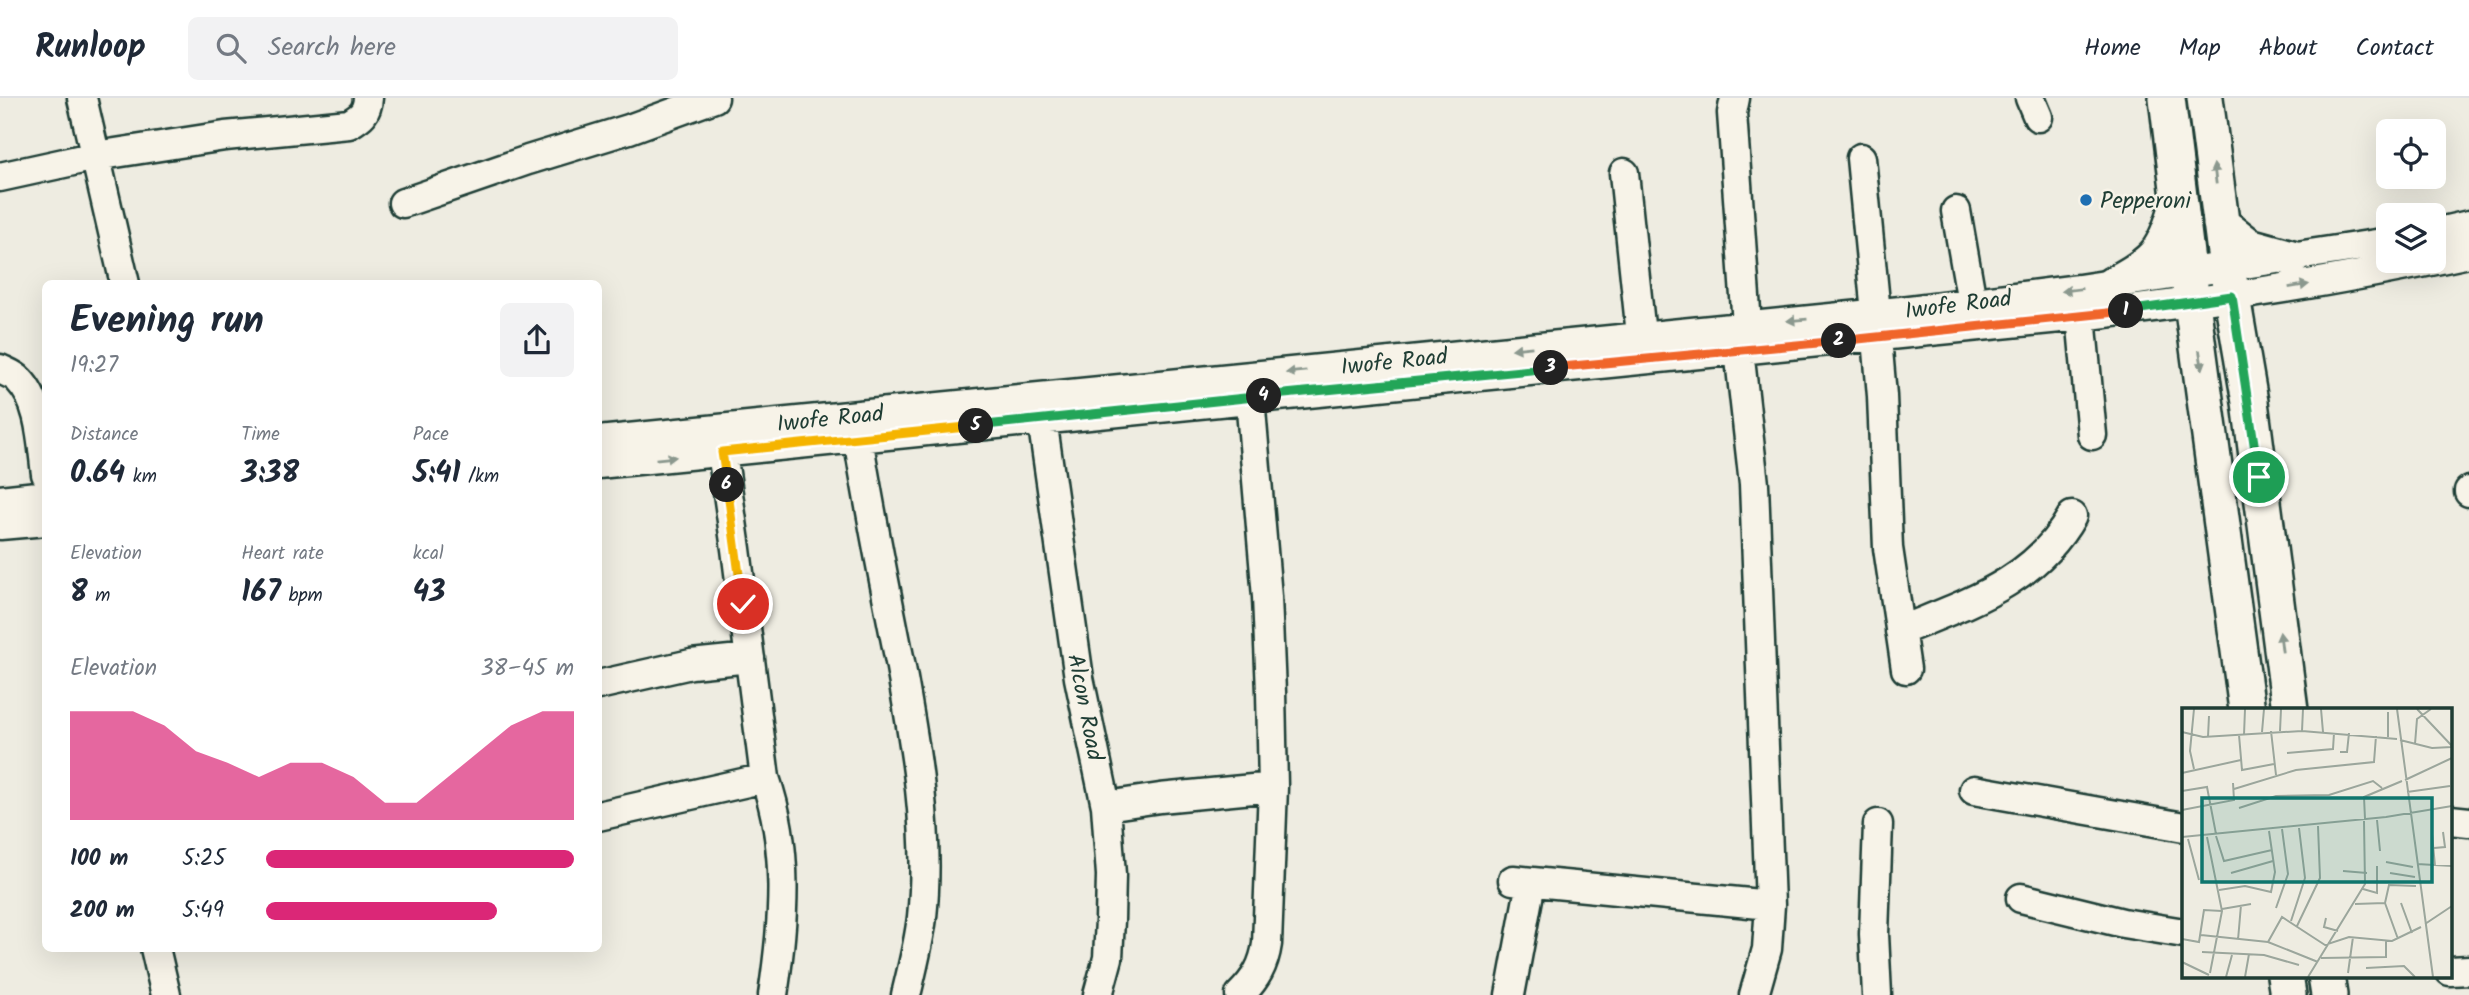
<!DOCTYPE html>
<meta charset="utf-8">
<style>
body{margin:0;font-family:Kalam,sans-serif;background:#f2f2f3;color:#1f2937;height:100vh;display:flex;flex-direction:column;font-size:26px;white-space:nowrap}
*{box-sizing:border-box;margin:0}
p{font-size:23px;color:#747a83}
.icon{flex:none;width:38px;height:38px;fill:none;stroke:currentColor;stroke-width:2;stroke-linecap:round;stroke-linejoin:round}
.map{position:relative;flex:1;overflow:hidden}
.details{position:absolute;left:42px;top:182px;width:560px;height:672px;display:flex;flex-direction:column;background:#fff;border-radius:10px;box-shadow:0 7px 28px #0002}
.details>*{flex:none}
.tools{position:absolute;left:2376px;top:21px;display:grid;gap:14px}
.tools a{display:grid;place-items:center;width:70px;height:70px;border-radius:10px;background:#fff;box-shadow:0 7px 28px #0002;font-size:35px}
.pin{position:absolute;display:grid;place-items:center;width:60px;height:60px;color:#fff;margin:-30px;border:4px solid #fff;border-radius:50%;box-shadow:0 2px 7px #0007}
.km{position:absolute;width:35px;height:35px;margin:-18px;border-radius:50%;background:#222;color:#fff;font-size:19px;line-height:35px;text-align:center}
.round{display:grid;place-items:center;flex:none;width:74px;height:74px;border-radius:10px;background:#f2f2f3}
.head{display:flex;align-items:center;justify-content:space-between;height:119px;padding:0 28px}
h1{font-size:38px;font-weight:600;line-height:52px}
.metrics{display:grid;grid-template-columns:repeat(3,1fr);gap:10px;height:119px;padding:7px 28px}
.metrics div{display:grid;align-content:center}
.metrics b{font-size:30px;font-weight:600}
.metrics small{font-size:19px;font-weight:400}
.metrics p{font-size:19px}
.chart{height:196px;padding:14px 28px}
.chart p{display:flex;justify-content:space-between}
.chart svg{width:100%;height:126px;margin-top:7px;fill:#db2777;opacity:.7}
ul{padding:0 28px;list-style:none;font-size:23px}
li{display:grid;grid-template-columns:112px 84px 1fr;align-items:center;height:52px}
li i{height:18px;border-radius:9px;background:#db2777}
header{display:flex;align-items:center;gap:42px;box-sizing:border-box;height:98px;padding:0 35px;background:#fff;border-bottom:2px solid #e0e1e3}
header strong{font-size:33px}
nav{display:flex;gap:38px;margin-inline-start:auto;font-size:24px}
.search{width:490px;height:63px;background:#f2f2f3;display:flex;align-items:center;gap:18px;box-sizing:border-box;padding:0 24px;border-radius:10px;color:#747a83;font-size:26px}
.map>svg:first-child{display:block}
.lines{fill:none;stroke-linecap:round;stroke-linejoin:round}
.minor-casing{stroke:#1f3d34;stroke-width:33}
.major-casing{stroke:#1f3d34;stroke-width:40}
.minor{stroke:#f7f3e8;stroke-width:28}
.major{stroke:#f7f3e8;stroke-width:35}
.oneway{fill:#8b988e}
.split-1-casing{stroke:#fff;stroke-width:14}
.split-2-casing{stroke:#fff;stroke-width:14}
.split-3-casing{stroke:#fff;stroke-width:14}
.split-4-casing{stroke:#fff;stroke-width:14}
.split-5-casing{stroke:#fff;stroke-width:14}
.split-6-casing{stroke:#fff;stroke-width:14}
.split-7-casing{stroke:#fff;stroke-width:14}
.split-1{stroke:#22a559;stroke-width:9}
.split-2{stroke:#f0652b;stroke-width:9}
.split-3{stroke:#f0652b;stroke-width:9}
.split-4{stroke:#22a559;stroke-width:9}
.split-5{stroke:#22a559;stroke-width:9}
.split-6{stroke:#f5b400;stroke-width:9}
.split-7{stroke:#f5b400;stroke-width:9}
.poi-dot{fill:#1f6fb2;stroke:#f7f3e8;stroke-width:2.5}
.labels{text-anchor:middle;stroke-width:5;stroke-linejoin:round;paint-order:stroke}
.poi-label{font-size:23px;fill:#1f3d34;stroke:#f7f3e8;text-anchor:start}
.street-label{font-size:23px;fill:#1f3d34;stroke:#f7f3e8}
.inset-road{fill:none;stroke:#9ba69c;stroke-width:2}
.view{fill:#0f766e;fill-opacity:0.15;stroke:#0f766e;stroke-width:3.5}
.inset-edge{fill:none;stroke:#1f3d34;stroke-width:3.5}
</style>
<header>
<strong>Runloop</strong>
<div class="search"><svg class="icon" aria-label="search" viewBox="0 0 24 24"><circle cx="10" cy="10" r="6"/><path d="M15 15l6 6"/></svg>Search here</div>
<nav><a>Home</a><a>Map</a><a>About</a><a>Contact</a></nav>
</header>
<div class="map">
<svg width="2469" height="897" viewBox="0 0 2469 897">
<rect width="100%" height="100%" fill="#eeece1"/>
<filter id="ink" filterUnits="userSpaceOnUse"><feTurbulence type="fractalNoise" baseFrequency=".0143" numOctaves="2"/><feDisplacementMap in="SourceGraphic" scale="14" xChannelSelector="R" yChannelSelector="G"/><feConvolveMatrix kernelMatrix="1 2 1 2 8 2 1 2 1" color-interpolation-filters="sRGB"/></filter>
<g filter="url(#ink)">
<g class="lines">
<defs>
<path id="minor" d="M82 0 125 186
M1735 0 1732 15 1747 227
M2030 0 2038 19
M1861 60 1876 215
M1624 75 1641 237
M0 79 96 58 225 38 349 26C361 19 367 15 368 0
M403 105 528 62 629 31 714 0
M1956 113 1972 204
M2434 135 2469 127
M2081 218 2092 337
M1877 240 1882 298 1888 450 1906 571
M1739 252 1754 386 1770 807 1767 851 1754 897
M0 271C6 274 15 277 19 282 41 304 42 346 46 376
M1042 321 1079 580 1106 708 1111 777 1110 822 1108 860 1098 897
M858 339C870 414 885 489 900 564 915 647 931 734 922 819 919 845 912 872 906 897
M598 343 1901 213 2079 191 2389 144
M722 354 736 451 765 680C790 751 784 824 773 897
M598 366 2081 218C2211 203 2341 183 2469 155
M2469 393V394
M0 402 46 397
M0 427 46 423
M1900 533C1967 505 2034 485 2072 418
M598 587 691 566 750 560
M1974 692 2184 729
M1106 708 1160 700 1273 689
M598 718 765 680
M2450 722 2469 724
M1513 782 1770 807
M2021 800 2123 825 2184 835
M155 850 166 897
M2450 873 2469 872
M1240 897C1256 881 1264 867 1267 846L1273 689 1271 594 1267 499 1250 300
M1510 897 1531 784
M1877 897 1874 836 1878 726"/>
<path id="major" d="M2167 0 2192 205 2247 612
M2205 0 2227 170 2250 304 2290 612
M2221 126 2249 148 2292 160
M2112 187C2156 164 2164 155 2178 107
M2285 878 2288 897
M2326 878 2329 897"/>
</defs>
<use href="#minor" class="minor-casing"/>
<use href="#major" class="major-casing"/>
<use href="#minor" class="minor"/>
<use href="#major" class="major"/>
</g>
<defs><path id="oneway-solid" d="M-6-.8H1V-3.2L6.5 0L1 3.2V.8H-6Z" transform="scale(1.75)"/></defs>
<g class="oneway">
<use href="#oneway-solid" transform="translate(2215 76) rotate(-97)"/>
<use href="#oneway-solid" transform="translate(2299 188) rotate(-9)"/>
<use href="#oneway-solid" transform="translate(2072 192) rotate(173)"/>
<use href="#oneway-solid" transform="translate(1797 222) rotate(175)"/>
<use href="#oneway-solid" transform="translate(1522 250) rotate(174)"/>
<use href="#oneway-solid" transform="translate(2201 262) rotate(81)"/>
<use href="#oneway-solid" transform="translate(1296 274) rotate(174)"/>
<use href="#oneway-solid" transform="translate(666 360) rotate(-6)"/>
<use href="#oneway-solid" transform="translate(2281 544) rotate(-97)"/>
</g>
</g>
<g class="lines" filter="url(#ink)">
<defs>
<path id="split-1" d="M2126 213 2232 198 2259 379"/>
<path id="split-2" d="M1839 243 2126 213"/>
<path id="split-3" d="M1551 270 1839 243"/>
<path id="split-4" d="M1264 298 1551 270"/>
<path id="split-5" d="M976 328 1264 298"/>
<path id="split-6" d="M727 387 722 354 976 328"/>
<path id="split-7" d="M727 387 743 506"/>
</defs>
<use href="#split-1" class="split-1-casing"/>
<use href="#split-2" class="split-2-casing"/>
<use href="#split-3" class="split-3-casing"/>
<use href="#split-4" class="split-4-casing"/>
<use href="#split-5" class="split-5-casing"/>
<use href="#split-6" class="split-6-casing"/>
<use href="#split-7" class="split-7-casing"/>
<use href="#split-1" class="split-1"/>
<use href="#split-2" class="split-2"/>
<use href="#split-3" class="split-3"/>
<use href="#split-4" class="split-4"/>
<use href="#split-5" class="split-5"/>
<use href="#split-6" class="split-6"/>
<use href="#split-7" class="split-7"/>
</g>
<circle class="poi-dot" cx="2086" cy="102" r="7"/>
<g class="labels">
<g class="poi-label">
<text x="2100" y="110">Pepperoni</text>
</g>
<g class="street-label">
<text transform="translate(1958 206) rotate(-7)" y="8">Iwofe Road</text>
<text transform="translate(1394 263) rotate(-6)" y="8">Iwofe Road</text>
<text transform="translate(830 320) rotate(-6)" y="8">Iwofe Road</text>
<text transform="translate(1086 609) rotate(79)" y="8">Alcon Road</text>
</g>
</g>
<g transform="translate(2182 610)">
<rect width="270" height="270" fill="#eeece1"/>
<path class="inset-road" d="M139 1 141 24M215 1 251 269M235 1 270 38M206 4V29M89 23 94 67M98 23 99 1M120 23 121 1M0 24 21 29 120 23 215 31M80 24 82 1M57 27 60 62 92 56M62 27 63 1M26 29 27 8M218 32 250 40 270 39M233 36 235 11 249 1M158 44H165L167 25M105 45 151 41 152 25M12 61 8 43 12 1M0 65 59 52M223 72 270 50M52 81 114 62 192 54 194 28M0 83 25 79 34 126M225 84 268 78M57 100 94 88 147 87 191 73 200 80M0 102 52 92 51 75M183 111 182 89 220 73M195 112 198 143M250 126 253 158M34 128 42 153 90 142M0 129 204 109 270 98M25 129 40 203 28 265M6 131 17 172M252 140 263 139 261 124M204 154 231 159M235 156 270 158M161 163 185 165M49 165 91 153M208 165 233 169M181 181 195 185V158M37 182 63 178 89 184 93 164 87 123M219 195 230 225M173 196 203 195M94 200 106 166 100 121M40 201 69 196M144 210 142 219 156 223M109 213 123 170 117 120M243 216 270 198M115 218 138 170 136 118M19 227 86 234 136 254M0 231 17 234 22 202 40 203M216 231 203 195 207 177 234 178M56 232 59 197M86 234 100 209 143 237 167 229 210 233 239 219M20 244 82 247 117 257M139 250 204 249V233M0 254 27 267M184 260 222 258 233 269M166 265 171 229M44 269 50 247M63 269 67 246M126 269 183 176 182 113"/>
<path class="view" d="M20 90H250V174H20Z"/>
<rect width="270" height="270" class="inset-edge"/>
</g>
</svg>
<div class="tools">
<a><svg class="icon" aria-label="locate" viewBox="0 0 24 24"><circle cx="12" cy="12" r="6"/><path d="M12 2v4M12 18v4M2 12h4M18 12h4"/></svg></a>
<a><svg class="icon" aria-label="layers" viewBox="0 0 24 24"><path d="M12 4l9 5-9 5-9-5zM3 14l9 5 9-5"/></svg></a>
</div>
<div class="pin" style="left:2259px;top:379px;background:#1e9e55"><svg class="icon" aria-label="arrive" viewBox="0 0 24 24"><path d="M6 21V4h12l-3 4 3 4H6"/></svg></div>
<div class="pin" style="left:743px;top:506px;background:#d93025"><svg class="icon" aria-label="check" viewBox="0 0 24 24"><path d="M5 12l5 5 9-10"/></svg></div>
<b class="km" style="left:2126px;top:213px">1</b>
<b class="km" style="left:1839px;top:243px">2</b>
<b class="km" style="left:1551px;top:270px">3</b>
<b class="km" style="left:1264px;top:298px">4</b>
<b class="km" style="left:976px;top:328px">5</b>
<b class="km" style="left:727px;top:387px">6</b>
<section class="details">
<div class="head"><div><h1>Evening run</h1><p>19:27</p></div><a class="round"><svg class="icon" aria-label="share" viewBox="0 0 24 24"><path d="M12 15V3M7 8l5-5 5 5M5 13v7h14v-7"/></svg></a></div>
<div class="metrics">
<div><p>Distance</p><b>0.64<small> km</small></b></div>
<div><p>Time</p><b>3:38</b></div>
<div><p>Pace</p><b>5:41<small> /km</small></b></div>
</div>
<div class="metrics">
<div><p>Elevation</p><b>8<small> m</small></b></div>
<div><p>Heart rate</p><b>167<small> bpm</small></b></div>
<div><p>kcal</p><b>43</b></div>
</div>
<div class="chart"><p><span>Elevation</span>38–45 m</p>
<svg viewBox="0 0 160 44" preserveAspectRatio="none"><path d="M0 44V6L10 6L20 6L30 11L40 20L50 24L60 29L70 24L80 24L90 29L100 38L110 38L120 29L130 20L140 11L150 6L160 6V44z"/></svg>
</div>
<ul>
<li><b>100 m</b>5:25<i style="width:100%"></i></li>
<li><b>200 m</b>5:49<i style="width:75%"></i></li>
</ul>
</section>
</div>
